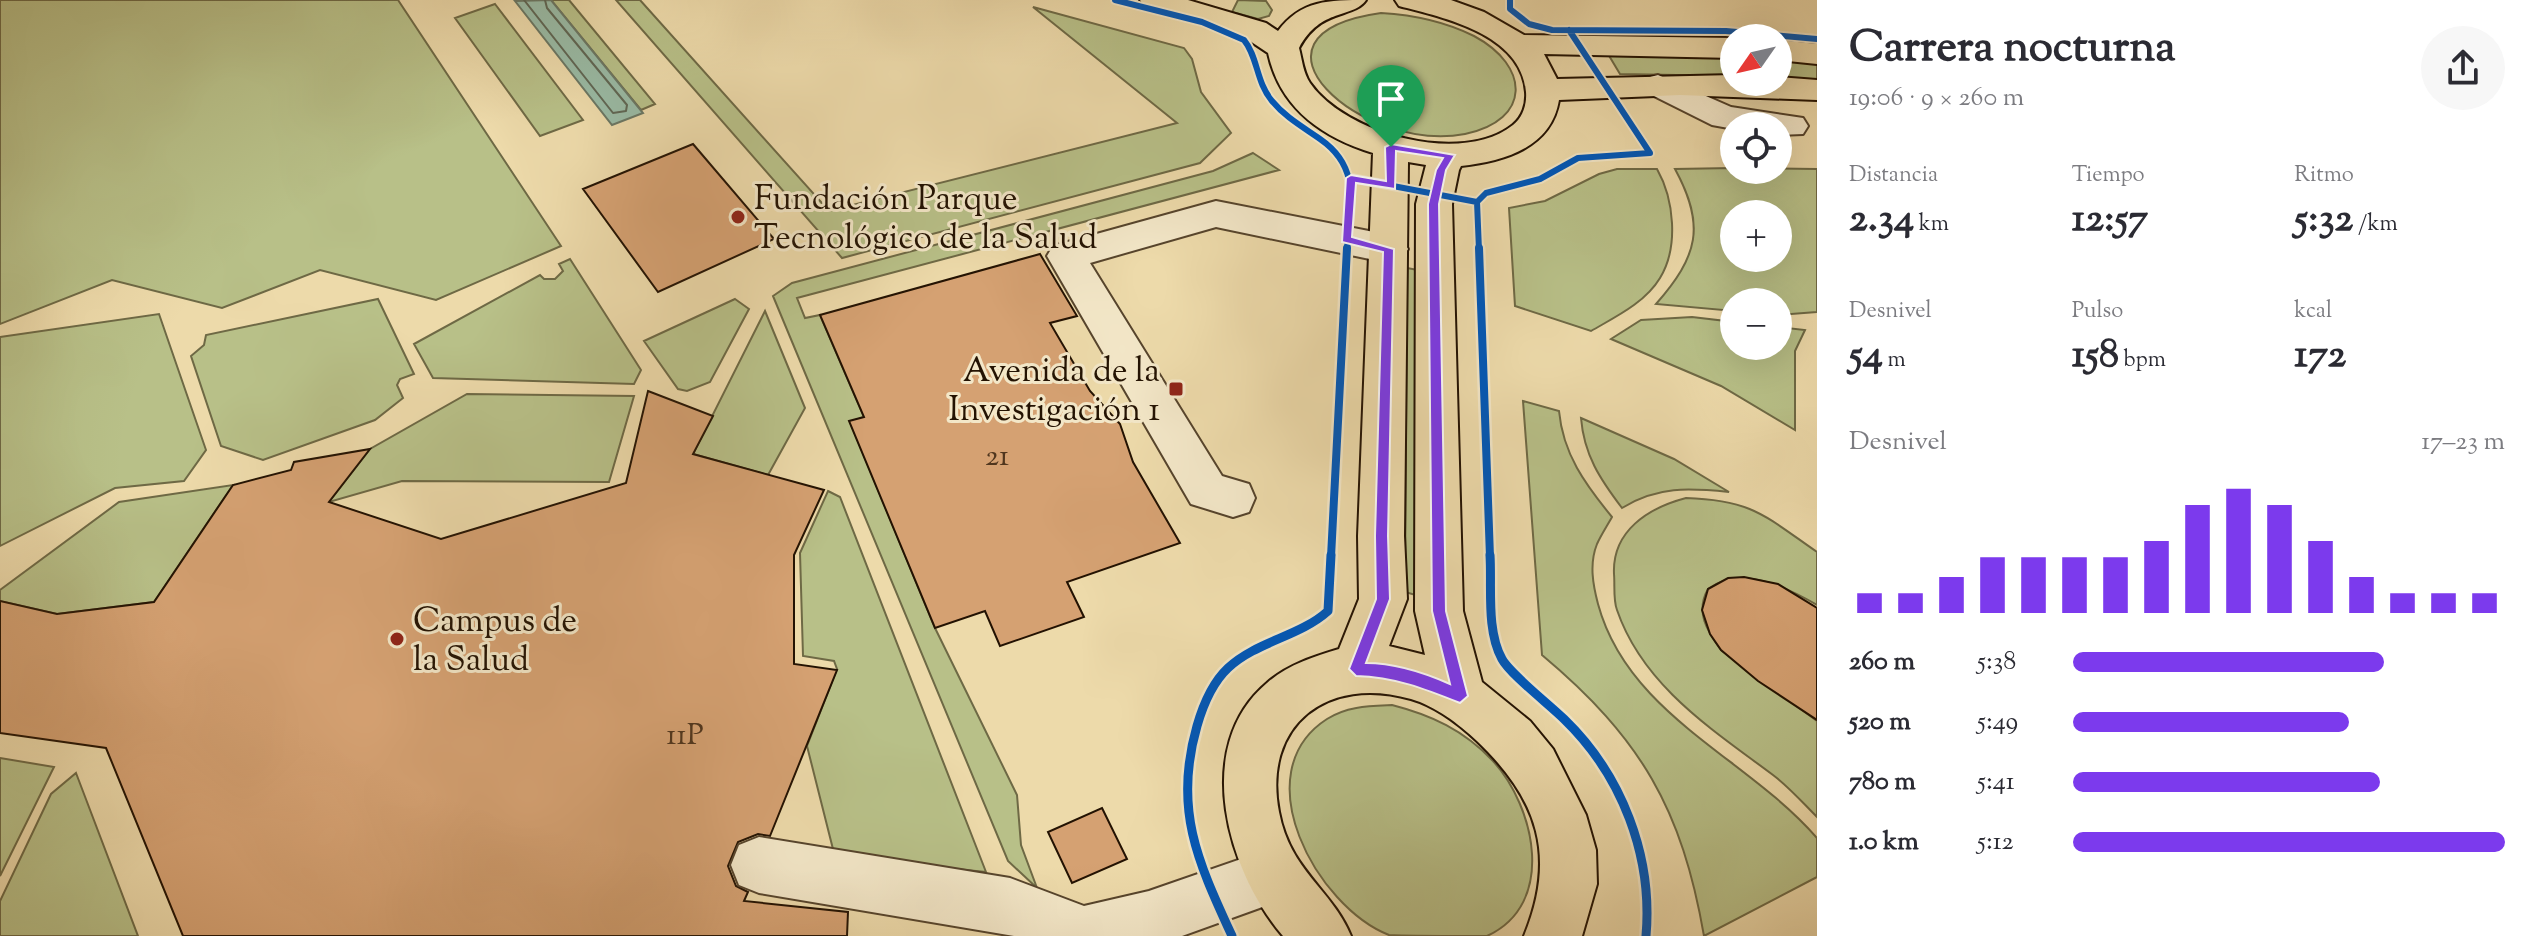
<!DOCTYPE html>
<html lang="es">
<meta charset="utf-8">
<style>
body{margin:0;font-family:"Sorts Mill Goudy",serif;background:#f7f7f7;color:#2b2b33;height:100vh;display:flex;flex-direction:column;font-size:30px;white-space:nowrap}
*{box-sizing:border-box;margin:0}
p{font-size:26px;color:#7c7c81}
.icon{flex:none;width:44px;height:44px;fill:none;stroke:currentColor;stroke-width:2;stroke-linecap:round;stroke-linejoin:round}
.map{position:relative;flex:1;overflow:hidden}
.details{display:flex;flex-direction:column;background:#fff;width:720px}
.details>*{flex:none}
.needle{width:52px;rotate:236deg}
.tools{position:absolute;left:1720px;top:24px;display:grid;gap:16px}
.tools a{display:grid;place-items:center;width:72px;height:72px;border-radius:50%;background:#fff;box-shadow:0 8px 32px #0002;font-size:40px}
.pin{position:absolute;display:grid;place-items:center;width:68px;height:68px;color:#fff;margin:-82px -34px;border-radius:50% 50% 50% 0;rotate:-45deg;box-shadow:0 0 8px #0007}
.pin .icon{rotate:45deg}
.round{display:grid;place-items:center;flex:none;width:84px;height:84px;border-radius:42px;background:#f7f7f7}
.overview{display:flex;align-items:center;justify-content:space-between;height:136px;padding:0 32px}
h1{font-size:44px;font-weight:800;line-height:60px}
.figures{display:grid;grid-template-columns:repeat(3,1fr);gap:12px;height:136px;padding:8px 32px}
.figures div{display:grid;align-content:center}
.figures b{font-size:40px;font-weight:800}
.figures small{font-size:22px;font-weight:400}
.figures p{font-size:22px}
.chart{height:224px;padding:16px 32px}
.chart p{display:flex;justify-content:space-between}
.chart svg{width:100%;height:144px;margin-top:8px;stroke:#7c3aed;stroke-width:6}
ul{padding:0 32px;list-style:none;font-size:26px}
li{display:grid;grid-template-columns:128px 96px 1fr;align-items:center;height:60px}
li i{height:20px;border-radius:10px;background:#7c3aed}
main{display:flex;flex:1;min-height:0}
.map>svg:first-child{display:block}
.green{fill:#b8c088;stroke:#6e6945;stroke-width:2;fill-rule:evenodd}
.water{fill:#99bba6;stroke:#6a7764;stroke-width:2}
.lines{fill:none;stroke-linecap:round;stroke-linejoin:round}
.shore{stroke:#5e6654;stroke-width:2}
.building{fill:#d5a172;stroke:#231202;stroke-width:2}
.minor-casing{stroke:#56442c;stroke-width:4}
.major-casing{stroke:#231202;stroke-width:4}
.minor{fill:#f3e7c8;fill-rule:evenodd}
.major{fill:#eddaaa;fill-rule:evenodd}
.cycleway-far2-casing{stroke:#f3e7c8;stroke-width:10}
.cycleway-far1-casing{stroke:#f3e7c8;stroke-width:13}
.cycleway-casing{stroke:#f3e7c8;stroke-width:14}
.cycleway-far2{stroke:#0057b8;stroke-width:6}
.cycleway-far1{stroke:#0057b8;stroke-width:8}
.cycleway{stroke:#0057b8;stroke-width:9}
.route{fill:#7c3aed;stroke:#fff;stroke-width:2;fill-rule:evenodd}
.poi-dot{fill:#8f2418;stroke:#f3e7c8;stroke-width:3}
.labels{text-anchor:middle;stroke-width:6;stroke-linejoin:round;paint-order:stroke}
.number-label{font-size:30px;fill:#50361e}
.poi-label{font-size:34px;fill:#231202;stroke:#f3e7c8;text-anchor:start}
</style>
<main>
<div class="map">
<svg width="1817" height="936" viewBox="0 0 1817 936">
<rect width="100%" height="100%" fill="#eddaaa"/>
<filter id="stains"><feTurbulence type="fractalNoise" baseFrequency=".0025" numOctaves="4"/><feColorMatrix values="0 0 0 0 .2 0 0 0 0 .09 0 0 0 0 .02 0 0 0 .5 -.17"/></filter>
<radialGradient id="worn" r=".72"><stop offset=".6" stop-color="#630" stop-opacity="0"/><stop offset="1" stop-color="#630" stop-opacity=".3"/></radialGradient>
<path class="green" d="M0 0H398L561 246 436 300 320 270 222 308 112 280 0 324Z
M551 0H569L655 104 641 110Z
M616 0H640L829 211 1177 123 1033 7 1184 48 1192 59 1201 92 1231 133 1200 163 842 258Z
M1238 0 1266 1 1272 10 1269 16 1258 19 1232 12Z
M495 4 583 120 540 136 455 18Z
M1381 13C1415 15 1444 21 1474 36 1530 66 1532 120 1465 134 1364 154 1225 35 1381 13Z
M1608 54 1734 56V76L1620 74Z
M1778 58 1817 61V82L1778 79Z
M1253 153 1279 170 797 298 805 318 820 315 864 417 850 422 935 628 1017 795 1021 845 1037 888 1008 861 773 296 792 283 1213 171Z
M1734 168 1817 169V312L1778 315V302H1734V311L1656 304C1698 256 1706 226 1675 169ZM1734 214H1778V258H1734Z
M1617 169H1657C1674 199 1679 247 1660 278 1645 303 1615 317 1591 331L1515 306 1509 208 1545 201 1599 174Z
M570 259 641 370 634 384 433 378 414 344 540 275 544 279H555L563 271 559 264Z
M1407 268 1418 270 1419 596 1405 592Z
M378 299 414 374 400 379 397 385 403 398 375 420 263 460 221 446 191 356 204 345 206 335Z
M735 299 749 309 710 382 687 391 678 389 644 341Z
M765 311 805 408 768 475 693 454Z
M159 314 206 450 184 481 115 488 0 546V337Z
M1692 317 1734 322V346H1778V327L1805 330 1795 351V430L1721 386 1611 339 1641 320Z
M467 394 634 396 609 482 402 481 329 502 370 449Z
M1523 401 1559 411C1563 454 1585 484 1612 517 1607 526 1601 535 1597 544 1589 564 1593 585 1598 604 1628 715 1748 758 1817 838V877L1704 936C1682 809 1641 738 1542 655Z
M1581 418 1674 459 1729 492C1689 488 1657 486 1622 508 1600 479 1584 455 1581 418Z
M233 485 154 602 57 614 0 601V590L119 502Z
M828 491 840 497 986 872 835 857 807 746 837 669 834 661 803 656 800 553Z
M1686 498C1752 500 1765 516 1817 552V605C1788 588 1741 564 1708 589 1695 612 1707 631 1721 650L1817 721V817C1803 803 1789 787 1773 775 1713 730 1643 686 1617 610 1613 600 1615 585 1614 574 1612 531 1648 508 1686 498Z
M1392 705C1431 715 1464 730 1493 761 1535 807 1557 904 1487 936 1466 936 1406 936 1389 935 1317 907 1243 773 1327 719 1347 706 1370 706 1392 705Z
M0 758 54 767 0 876Z
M76 773 138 936H0V901L51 794Z"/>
<path class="water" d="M551 0 643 113 612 125 515 1Z"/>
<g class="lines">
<path class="shore" d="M524 0 613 113 626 111 627 105 547 8 545 0"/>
</g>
<path class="building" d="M693 144 774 239 658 292 583 189Z
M1040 254 1077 316 1050 323 1090 391 1120 424 1133 462 1180 543 1067 582 1084 617 1000 646 985 611 935 628 849 421 864 417 820 315Z
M648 391 713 416 693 454 824 490 794 555V664L837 670 770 836 758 834 738 842 728 866 736 886 748 892 744 901 848 912 847 936H183L106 748 0 733V601L57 614 154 602 233 485 291 470 294 462 370 449 329 502 441 539 626 483Z
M1744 577 1778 584 1817 608V720L1758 681 1721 650 1710 634 1702 610 1708 589 1728 578Z
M1102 808 1127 859 1072 883 1048 832Z"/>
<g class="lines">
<defs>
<path id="minor" d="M1658 75 1731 107 1803 118 1808 126 1803 134 1778 135V126H1734V129L1712 125 1646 92 1642 85 1646 78Z
M1216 201 1389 235 1402 239 1408 249 1402 259 1389 263 1216 227 1090 263 1222 476 1249 484 1255 498 1249 512 1233 517 1191 504 1047 256 1053 246Z
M759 837 1010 878 1084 906 1149 891 1273 848 1293 856 1301 876 1293 896 1182 936H1014L759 893 739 885 731 865 739 845Z"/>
<path id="major" d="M1140 0H1188L1266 23 1278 31C1301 0 1329 0 1366 0 1353 19 1321 7 1299 48 1302 59 1303 73 1310 83 1345 134 1462 166 1513 125 1523 117 1527 104 1526 92 1521 34 1445 18 1399 6L1395 0H1451L1484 12 1524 35 1734 38V58L1544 54 1557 79 1734 75V82H1778V77L1817 80V100L1680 95 1559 100C1551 148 1504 161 1461 166L1459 170 1452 204 1463 611 1482 682 1530 721 1553 749 1586 815 1596 850 1597 884 1582 936H1524C1557 856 1538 799 1477 741 1459 724 1435 706 1411 699 1328 675 1262 724 1279 812 1290 871 1331 888 1351 936H1283C1228 872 1191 747 1267 683 1287 665 1313 657 1339 649L1359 599 1358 536 1373 153C1321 137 1280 108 1268 53L1244 37 1144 6ZM1408 162 1426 165 1416 204 1415 611 1425 655 1389 646 1407 599 1404 536Z
M1778 40 1817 44V64L1778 60Z"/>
</defs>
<use href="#minor" class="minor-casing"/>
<use href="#major" class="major-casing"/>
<use href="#minor" class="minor"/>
<use href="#major" class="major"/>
<defs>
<path id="cycleway-far2" d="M1115 0 1202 22 1244 40C1258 57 1256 82 1272 101 1285 117 1303 127 1320 139 1362 168 1350 205 1347 250
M1510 0V9L1529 24 1552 30 1726 31 1817 39
M1351 178 1477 202
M1479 250 1477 202 1486 193 1540 179 1578 158 1650 153 1569 30"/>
<path id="cycleway-far1" d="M1479 248 1490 557
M1331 557 1347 248"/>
<path id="cycleway" d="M1490 555C1492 587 1486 630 1502 659 1510 674 1550 705 1564 719 1622 775 1653 856 1646 936
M1232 936C1198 862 1173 809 1197 726 1203 705 1212 683 1228 668 1257 641 1299 637 1328 611L1331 555"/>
</defs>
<use href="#cycleway-far2" class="cycleway-far2-casing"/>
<use href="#cycleway-far1" class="cycleway-far1-casing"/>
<use href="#cycleway" class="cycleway-casing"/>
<use href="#cycleway-far2" class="cycleway-far2"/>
<use href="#cycleway-far1" class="cycleway-far1"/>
<use href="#cycleway" class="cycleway"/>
</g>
<path class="route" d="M1391 144 1455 155 1446 170 1439 204 1446 611 1468 696 1460 703C1425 689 1395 677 1356 676L1349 669 1376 599 1375 536 1383 252 1342 242 1346 178 1351 175 1386 181 1385 147ZM1396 151 1443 158 1436 170 1428 204 1432 611 1450 684C1423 672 1396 663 1366 663L1390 599 1388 536 1394 249 1352 237 1356 183 1395 189Z"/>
<g class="poi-dot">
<circle cx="738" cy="217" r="8"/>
<rect x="1168" y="381" width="16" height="16" rx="4"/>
<circle cx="397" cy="639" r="8"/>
</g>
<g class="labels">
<g class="number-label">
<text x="997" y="465">21</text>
<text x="685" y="744">11P</text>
</g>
<g class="poi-label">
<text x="754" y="209">Fundación Parque<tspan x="754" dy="39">Tecnológico de la Salud</tspan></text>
<text x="1160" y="381" text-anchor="end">Avenida de la<tspan x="1160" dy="39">Investigación 1</tspan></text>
<text x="413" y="631">Campus de<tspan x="413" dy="39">la Salud</tspan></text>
</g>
</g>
<rect width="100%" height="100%" filter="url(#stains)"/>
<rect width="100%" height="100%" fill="url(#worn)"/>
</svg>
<div class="tools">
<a><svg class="needle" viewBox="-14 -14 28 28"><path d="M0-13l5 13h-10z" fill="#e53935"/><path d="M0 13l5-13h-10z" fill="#7c7c81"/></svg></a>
<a><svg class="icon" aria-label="locate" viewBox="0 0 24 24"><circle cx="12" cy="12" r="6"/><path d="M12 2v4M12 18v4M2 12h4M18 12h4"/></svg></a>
<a>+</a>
<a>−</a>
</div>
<div class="pin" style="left:1391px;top:147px;background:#1e9e55"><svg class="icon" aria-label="arrive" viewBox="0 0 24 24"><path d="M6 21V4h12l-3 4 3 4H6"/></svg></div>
</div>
<section class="details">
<div class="overview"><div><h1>Carrera nocturna</h1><p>19:06 · 9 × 260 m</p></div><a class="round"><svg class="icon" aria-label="share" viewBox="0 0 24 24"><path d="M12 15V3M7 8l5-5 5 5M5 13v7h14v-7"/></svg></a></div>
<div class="figures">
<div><p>Distancia</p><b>2.34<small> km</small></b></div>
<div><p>Tiempo</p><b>12:57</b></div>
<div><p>Ritmo</p><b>5:32<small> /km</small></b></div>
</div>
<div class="figures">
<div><p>Desnivel</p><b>54<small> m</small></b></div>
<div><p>Pulso</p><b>158<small> bpm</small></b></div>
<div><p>kcal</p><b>172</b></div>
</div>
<div class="chart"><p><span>Desnivel</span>17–23 m</p>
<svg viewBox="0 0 160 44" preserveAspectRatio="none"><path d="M5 44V38M15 44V38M25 44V33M35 44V27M45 44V27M55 44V27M65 44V27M75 44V22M85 44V11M95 44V6M105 44V11M115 44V22M125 44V33M135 44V38M145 44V38M155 44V38"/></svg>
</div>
<ul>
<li><b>260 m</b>5:38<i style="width:72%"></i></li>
<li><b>520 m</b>5:49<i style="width:64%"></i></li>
<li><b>780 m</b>5:41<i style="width:71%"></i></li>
<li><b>1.0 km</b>5:12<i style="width:100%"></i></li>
</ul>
</section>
</main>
